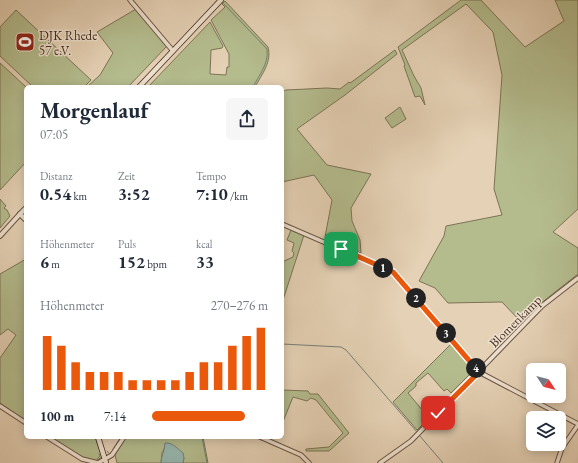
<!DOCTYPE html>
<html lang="de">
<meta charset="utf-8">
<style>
body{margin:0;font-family:"EB Garamond",serif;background:#f6f6f7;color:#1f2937;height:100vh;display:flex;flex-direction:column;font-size:15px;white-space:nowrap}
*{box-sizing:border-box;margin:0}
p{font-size:13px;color:#747a83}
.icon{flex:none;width:22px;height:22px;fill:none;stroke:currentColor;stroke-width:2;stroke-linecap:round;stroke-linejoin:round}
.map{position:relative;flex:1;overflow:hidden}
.panel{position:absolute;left:24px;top:85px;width:260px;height:354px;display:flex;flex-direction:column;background:#fff;border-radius:6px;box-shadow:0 2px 10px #0003}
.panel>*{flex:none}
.needle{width:26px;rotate:126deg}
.buttons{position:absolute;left:526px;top:363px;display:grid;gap:8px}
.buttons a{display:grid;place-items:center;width:40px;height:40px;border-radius:6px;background:#fff;box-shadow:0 2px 10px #0003;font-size:20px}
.pin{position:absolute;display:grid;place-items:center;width:34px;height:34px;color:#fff;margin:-17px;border-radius:8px;box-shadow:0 2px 6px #0006}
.km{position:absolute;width:20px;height:20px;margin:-10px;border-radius:50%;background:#222;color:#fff;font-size:11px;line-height:20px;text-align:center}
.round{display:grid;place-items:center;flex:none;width:42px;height:42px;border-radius:6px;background:#f6f6f7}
.head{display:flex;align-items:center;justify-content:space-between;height:68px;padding:0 16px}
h1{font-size:22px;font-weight:700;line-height:30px}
.figures{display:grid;grid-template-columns:repeat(3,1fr);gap:6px;height:68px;padding:4px 16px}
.figures div{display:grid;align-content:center}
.figures b{font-size:17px;font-weight:700}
.figures small{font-size:11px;font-weight:400}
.figures p{font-size:11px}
.chart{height:112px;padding:8px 16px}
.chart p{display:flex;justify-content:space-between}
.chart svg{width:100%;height:72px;margin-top:4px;stroke:#ea580c;stroke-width:6}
ul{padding:0 16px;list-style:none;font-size:13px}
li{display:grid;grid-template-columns:64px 48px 1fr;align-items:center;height:30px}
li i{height:10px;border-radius:5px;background:#ea580c}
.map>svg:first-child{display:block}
.green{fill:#b4bc8e;stroke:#7c7456}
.water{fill:#96b7b0;stroke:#757f76}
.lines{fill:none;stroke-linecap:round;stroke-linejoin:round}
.stream{stroke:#757f76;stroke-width:1}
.minor-casing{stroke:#6c5544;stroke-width:5.5}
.tertiary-casing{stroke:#6c5544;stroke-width:6}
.secondary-casing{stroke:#442c1e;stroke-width:6}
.minor{stroke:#eee1cf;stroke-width:3.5}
.tertiary{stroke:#eee1cf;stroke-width:4}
.secondary{stroke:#eee1cf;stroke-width:4.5}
.route-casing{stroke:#fff;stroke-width:8}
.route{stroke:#ea580c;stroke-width:5}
.labels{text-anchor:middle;stroke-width:3;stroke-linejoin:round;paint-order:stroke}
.poi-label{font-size:13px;fill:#442c1e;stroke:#eee1cf;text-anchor:start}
.street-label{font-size:13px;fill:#442c1e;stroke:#eee1cf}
</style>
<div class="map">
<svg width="578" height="463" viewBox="0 0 578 463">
<rect width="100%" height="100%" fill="#e5d1b5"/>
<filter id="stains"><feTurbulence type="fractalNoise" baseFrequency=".005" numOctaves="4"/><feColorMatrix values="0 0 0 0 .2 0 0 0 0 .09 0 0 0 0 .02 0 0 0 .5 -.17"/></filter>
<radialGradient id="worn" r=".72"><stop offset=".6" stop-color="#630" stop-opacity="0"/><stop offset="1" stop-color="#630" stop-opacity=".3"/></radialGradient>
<path class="green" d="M461 0H481L525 47 564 21 555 0H578V209L553 232 578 248V274L540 304 522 323 502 302 448 303 435 288 419 281 444 236 446 226 502 215 494 189 502 75 493 32 466 4 402 50 414 76 421 88 425 105 420 96 415 97 404 66 405 65 398 47Z
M225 1 268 47C272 62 262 74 255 87H148L210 22 223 46 222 48 211 50 210 74 226 75 227 67H229V54L211 20 225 7 222 4Z
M136 9 167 46 128 87H87L100 75 113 53 97 32Z
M16 10 91 80 84 87H33L0 56V27Z
M395 50 397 54 345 95 297 129 327 165 371 174 351 208 352 221 360 240 361 253 325 237 332 200 314 175 282 182V92L286 90 327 88 340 89 349 82 350 83 353 81Z
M0 63 26 87V162L0 190Z
M400 107 406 119 392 128 385 118Z
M0 199 6 206 4 208 7 210 10 216 0 228Z
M291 230 304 235 282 303V262L293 257 294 253 292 251 294 243 287 240Z
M26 259V421L0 403V358L16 335 8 329 0 335V274Z
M452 343 475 369 451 393 447 389 444 391 428 373 416 383V386L408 393 429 418 417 430 393 402Z
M282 390 308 391 310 394H318L349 433 329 451H306V449L329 447 343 433 316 400 311 398 307 401 293 397 282 424Z
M49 437H95L102 457 96 461 82 458Z
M126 437H203L208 463H183L184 458 165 447 162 453 161 463H117L115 455Z"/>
<path class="water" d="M165 443C172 442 178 449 183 453L184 458 183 463H161C161 456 165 450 165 443Z"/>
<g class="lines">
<path class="stream" d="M224 4 267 49C269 64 259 75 253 87
M282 344 341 347 346 350 417 432
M419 435 443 463
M202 437 207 463
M113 449 121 437
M107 451 109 453
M97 459 100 456 99 454"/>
<defs>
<path id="minor" d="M130 0 173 51
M282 224 393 272 479 372 578 424
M0 406 26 423
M47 437 82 459 98 463 112 455 124 437
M260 437 301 455 309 463
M380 463 411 441 542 306 578 278
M557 463 562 448 578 425"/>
<path id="tertiary" d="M0 236 20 214"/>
<path id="secondary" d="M139 87 221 0
M26 208 20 214 26 220
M98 437 106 463"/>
</defs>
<use href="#minor" class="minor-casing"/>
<use href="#tertiary" class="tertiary-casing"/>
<use href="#secondary" class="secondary-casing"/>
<use href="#minor" class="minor"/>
<use href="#tertiary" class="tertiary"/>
<use href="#secondary" class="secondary"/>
</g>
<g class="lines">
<defs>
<path id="route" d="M341 249 393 272 479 372 438 413"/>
</defs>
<use href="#route" class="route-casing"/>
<use href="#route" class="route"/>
</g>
<defs>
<symbol id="stadium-square" viewBox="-11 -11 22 22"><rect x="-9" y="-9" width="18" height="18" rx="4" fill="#8f2418" stroke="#eee1cf"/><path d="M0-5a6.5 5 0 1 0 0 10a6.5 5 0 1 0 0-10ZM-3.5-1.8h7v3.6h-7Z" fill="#fff"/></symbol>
</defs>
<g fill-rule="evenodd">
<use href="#stadium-square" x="14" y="31" width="22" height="22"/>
</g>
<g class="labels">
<g class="poi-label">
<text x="39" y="40">DJK Rhede<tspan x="39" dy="15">57 e.V.</tspan></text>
</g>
<g class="street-label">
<text transform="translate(515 321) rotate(-45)" y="5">Blomenkamp</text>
</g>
</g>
<rect width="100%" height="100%" filter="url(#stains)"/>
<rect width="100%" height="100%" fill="url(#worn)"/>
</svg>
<div class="buttons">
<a><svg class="needle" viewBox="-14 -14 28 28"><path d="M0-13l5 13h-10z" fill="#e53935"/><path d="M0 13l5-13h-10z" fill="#747a83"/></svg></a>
<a><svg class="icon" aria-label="layers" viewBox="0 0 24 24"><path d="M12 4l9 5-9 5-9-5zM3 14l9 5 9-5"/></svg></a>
</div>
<div class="pin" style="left:341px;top:249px;background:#1e9e55"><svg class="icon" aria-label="arrive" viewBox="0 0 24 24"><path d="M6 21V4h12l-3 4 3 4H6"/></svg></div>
<div class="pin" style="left:438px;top:413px;background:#d93025"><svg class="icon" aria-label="check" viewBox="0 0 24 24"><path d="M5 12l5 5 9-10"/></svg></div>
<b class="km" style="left:383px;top:268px">1</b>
<b class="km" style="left:416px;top:298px">2</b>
<b class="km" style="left:446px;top:333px">3</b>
<b class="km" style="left:476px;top:368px">4</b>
<section class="panel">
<div class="head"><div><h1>Morgenlauf</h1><p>07:05</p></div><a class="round"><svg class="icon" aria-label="share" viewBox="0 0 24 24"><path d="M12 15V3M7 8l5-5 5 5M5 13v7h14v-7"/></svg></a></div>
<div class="figures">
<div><p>Distanz</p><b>0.54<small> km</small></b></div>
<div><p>Zeit</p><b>3:52</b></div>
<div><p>Tempo</p><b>7:10<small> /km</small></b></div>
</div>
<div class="figures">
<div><p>Höhenmeter</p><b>6<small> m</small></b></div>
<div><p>Puls</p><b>152<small> bpm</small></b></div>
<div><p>kcal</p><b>33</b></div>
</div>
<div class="chart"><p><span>Höhenmeter</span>270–276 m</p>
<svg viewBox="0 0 160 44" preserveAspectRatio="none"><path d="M5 44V11M15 44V17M25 44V27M35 44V33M45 44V33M55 44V33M65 44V38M75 44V38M85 44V38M95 44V38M105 44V33M115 44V27M125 44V27M135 44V17M145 44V11M155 44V6"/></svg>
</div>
<ul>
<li><b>100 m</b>7:14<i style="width:80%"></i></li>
</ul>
</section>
</div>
